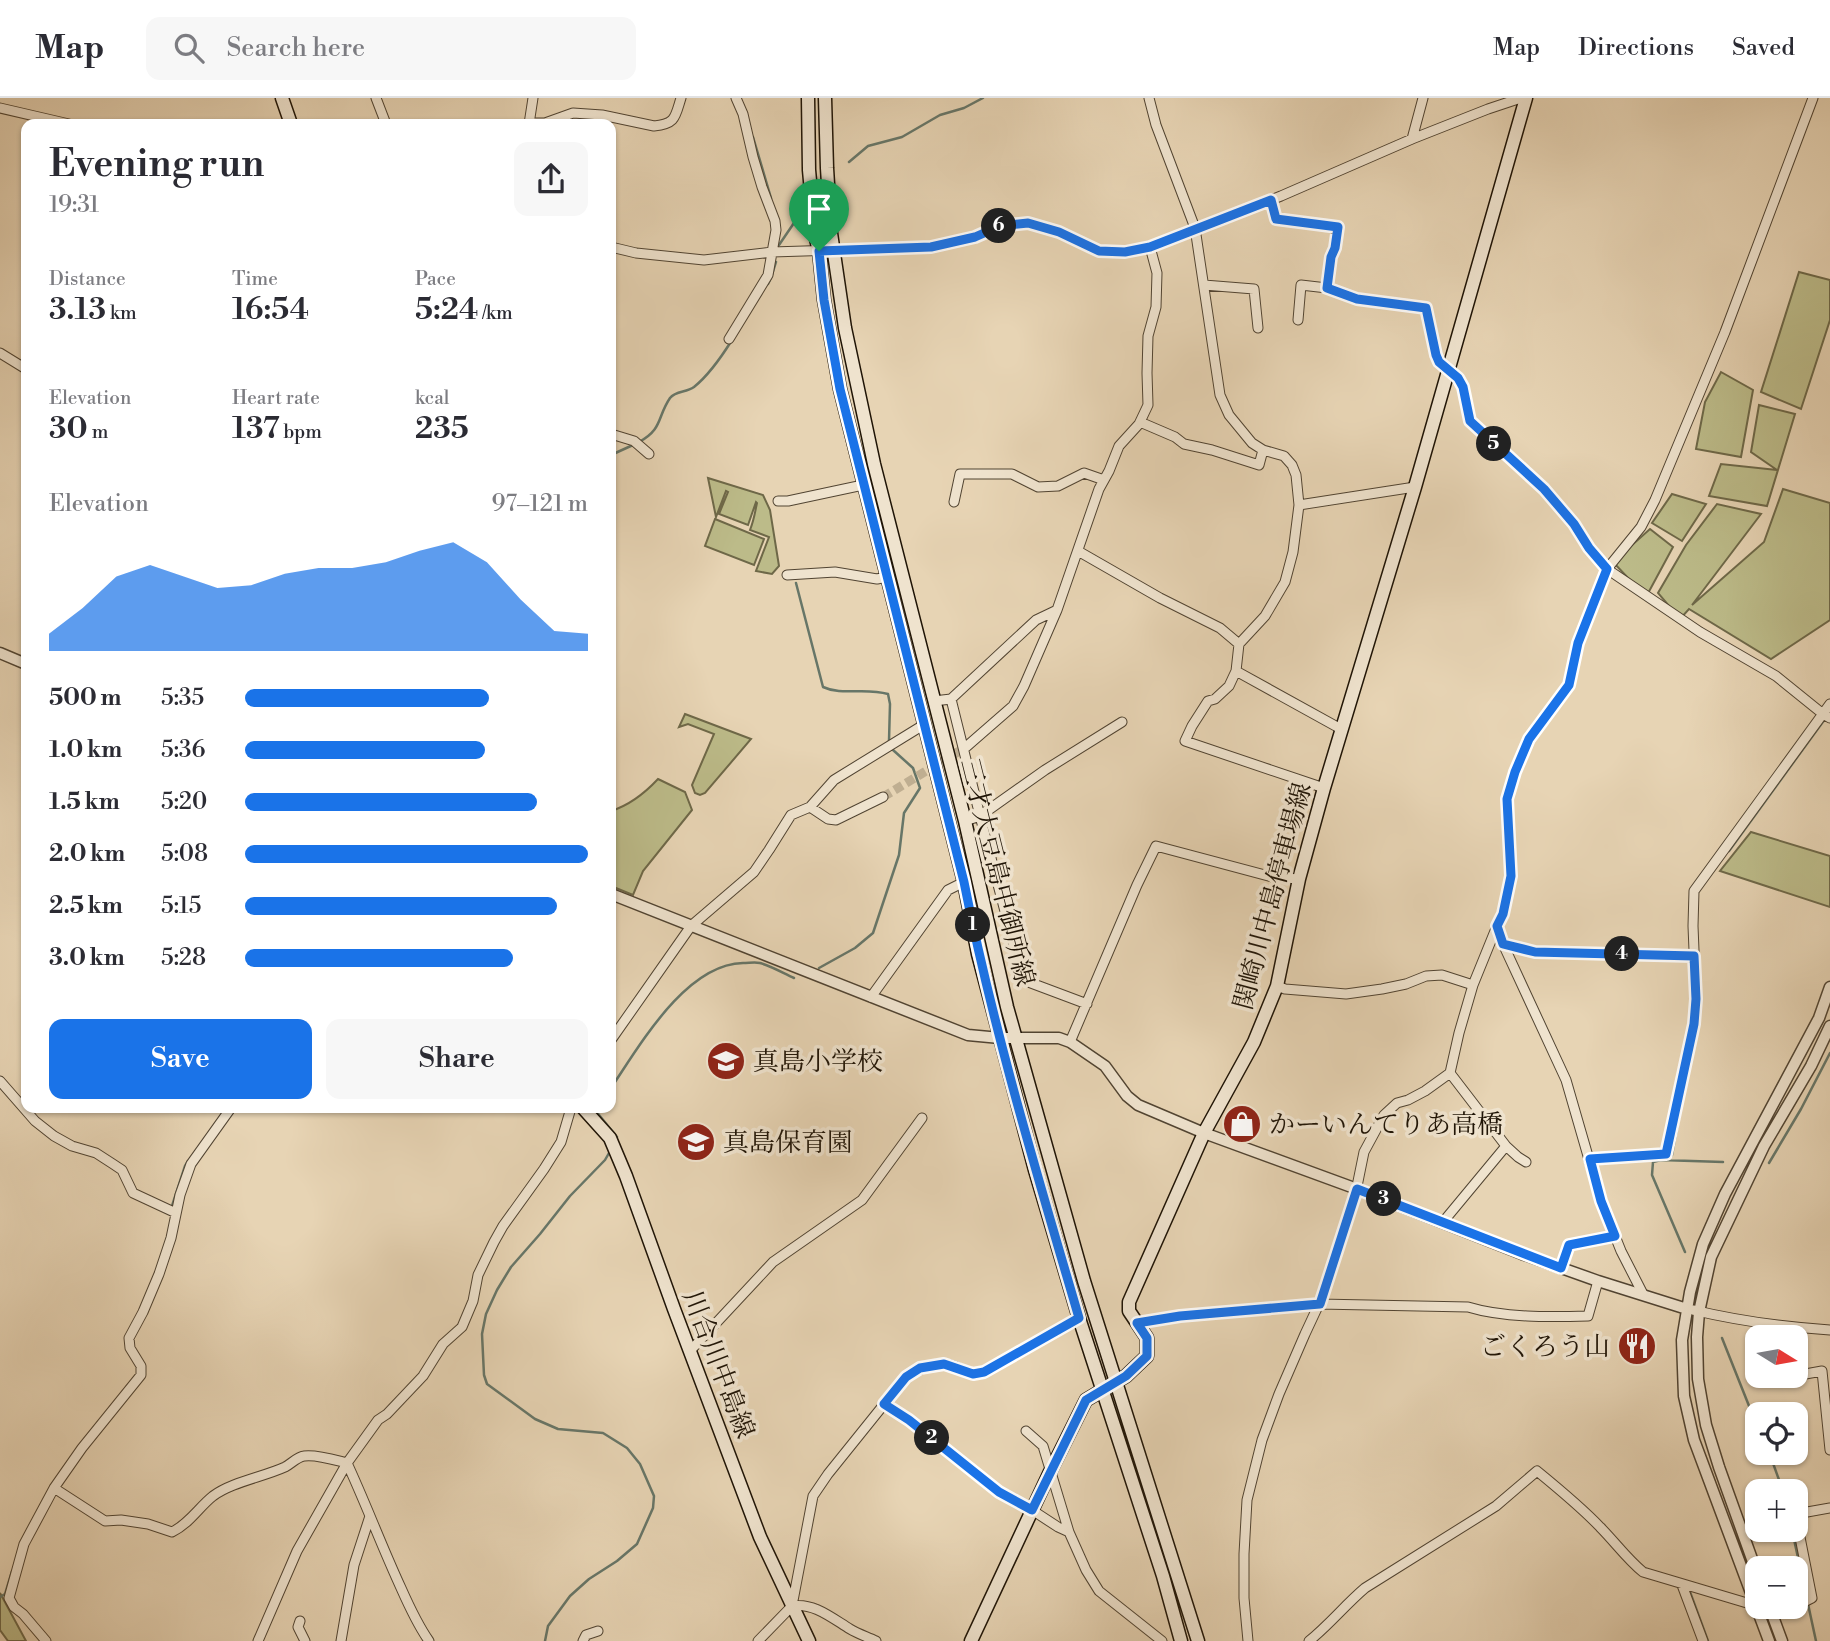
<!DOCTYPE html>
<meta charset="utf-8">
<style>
body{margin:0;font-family:"Libre Bodoni","Noto Serif JP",serif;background:#f7f7f7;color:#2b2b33;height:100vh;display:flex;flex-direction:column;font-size:26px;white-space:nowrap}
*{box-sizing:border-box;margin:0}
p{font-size:23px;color:#7c7c81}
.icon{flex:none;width:38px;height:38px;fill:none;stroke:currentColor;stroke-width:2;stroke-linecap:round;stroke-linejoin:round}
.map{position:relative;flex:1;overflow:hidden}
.details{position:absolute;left:21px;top:21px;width:595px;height:994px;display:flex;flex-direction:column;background:#fff;border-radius:14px;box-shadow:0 2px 5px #0004}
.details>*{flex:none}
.needle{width:46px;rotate:101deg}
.buttons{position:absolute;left:1745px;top:1227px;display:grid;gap:14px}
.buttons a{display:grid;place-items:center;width:63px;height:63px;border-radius:14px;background:#fff;box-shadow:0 2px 5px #0004;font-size:35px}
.pin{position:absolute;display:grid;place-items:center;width:60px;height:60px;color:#fff;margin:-72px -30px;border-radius:50% 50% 50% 0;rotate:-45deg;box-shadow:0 0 7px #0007}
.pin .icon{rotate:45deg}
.km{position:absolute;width:35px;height:35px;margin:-18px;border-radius:50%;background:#222;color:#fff;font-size:19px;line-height:35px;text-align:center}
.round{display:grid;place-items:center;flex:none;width:74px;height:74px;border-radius:14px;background:#f7f7f7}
.headline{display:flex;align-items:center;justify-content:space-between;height:119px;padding:0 28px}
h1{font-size:38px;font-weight:600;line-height:52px}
.stats{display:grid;grid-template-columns:repeat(3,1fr);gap:10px;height:119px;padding:7px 28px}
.stats div{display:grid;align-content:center}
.stats b{font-size:30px;font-weight:600}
.stats small{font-size:19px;font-weight:400}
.stats p{font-size:19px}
.chart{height:196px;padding:14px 28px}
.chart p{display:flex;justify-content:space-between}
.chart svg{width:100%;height:126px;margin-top:7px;fill:#1a73e8;opacity:.7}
.cta{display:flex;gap:14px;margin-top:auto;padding:14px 28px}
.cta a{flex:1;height:80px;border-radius:14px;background:#1a73e8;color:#fff;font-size:28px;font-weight:600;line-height:80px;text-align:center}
.cta a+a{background:#f7f7f7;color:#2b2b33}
ul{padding:0 28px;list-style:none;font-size:23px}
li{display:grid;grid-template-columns:112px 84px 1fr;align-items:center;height:52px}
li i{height:18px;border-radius:9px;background:#1a73e8}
header{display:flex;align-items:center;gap:42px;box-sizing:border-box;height:98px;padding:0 35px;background:#fff;border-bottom:2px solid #e1e1e2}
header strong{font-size:33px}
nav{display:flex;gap:38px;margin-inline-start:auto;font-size:24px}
.search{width:490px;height:63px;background:#f7f7f7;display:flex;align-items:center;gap:18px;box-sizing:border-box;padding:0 24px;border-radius:14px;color:#7c7c81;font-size:26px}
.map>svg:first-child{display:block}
.green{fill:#bcbb89;stroke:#6e6848;stroke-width:2}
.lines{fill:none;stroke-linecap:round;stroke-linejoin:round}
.stream{stroke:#677668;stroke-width:2.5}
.minor-tunnel{stroke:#bfae91;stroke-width:9;stroke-dasharray:9 4.5;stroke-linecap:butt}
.minor-casing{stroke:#514432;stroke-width:11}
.tertiary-casing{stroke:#514432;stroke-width:13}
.secondary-casing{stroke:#1f1406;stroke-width:15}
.minor{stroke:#efe3ce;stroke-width:9}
.tertiary{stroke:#efe3ce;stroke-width:10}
.secondary{stroke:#efe3ce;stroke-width:12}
.route-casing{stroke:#fff;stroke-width:14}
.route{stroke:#1a73e8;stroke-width:9}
.labels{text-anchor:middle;stroke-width:7;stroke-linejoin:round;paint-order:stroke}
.street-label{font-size:26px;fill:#1f1406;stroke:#efe3ce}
.poi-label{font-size:26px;fill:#1f1406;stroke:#efe3ce;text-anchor:start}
</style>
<header>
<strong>Map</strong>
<div class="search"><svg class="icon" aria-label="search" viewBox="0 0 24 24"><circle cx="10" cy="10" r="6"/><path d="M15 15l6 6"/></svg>Search here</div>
<nav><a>Map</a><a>Directions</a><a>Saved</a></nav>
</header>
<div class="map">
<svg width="1830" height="1543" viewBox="0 0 1830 1543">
<rect width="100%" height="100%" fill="#e7d4b4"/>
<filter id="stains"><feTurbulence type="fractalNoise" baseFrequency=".00286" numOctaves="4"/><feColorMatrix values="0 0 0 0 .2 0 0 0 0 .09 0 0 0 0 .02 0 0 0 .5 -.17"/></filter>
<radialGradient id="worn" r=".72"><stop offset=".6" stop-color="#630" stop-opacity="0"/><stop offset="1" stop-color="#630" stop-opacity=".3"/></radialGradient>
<path class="green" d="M1799 174 1830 182V222L1801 311 1761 294Z
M1721 274 1753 292 1741 359 1696 351 1705 304Z
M1759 307 1795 316 1767 408 1709 398 1721 366 1777 372 1751 354Z
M708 380 763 397 770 412 779 468 772 476 756 473 769 439 750 432C754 422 755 414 757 405L756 404 748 427 719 416 728 394 726 393 716 419Z
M1783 391 1830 405V522L1771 561 1689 511 1680 521 1658 495 1686 447 1717 406 1761 416 1692 507 1764 444Z
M1672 396 1706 406 1682 443 1652 425Z
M715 421 764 441 754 467 705 448Z
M1650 431 1673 449 1646 499 1613 464Z
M685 616 751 641 705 695 700 697 695 695 692 687 714 636 688 626 679 629Z
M658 681 685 694 692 712 643 773 633 797 611 788V713C630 707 644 696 658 681Z
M1751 734 1830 758V809L1720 773Z
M0 1495 26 1543H8L0 1532Z"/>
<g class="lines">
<path class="stream" d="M753 39 771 100
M849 64 868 48 902 39 940 17 964 10 983 0
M779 147 798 119
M768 186 771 180 776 164
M639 344C663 331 657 319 670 300 676 292 686 295 694 289 709 277 722 258 732 242
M611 357 633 347
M796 485 823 589C842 598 865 589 888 596L890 606 889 643
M1729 753 1830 614
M819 870 855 850 873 835 899 757 904 715 920 690 913 670 893 652
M1693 952 1698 924
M611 990C640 947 686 866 743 865 749 865 755 864 760 865 771 868 783 875 794 880
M597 1010 595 1012 617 1039
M1666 1062 1672 1057 1686 982
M1769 1065 1801 1011 1830 955
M172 1108 185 1068 188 1063
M1685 1154 1652 1077 1653 1064 1661 1062 1723 1064
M1722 1240 1757 1328
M1769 1354 1783 1393
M1792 1432 1816 1543
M1690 1494 1708 1543
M0 1499 5 1496 12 1473
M545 1543 548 1528 570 1498 589 1481 617 1463 637 1446 653 1410 654 1398 640 1366 627 1350 603 1335 558 1331 535 1321 487 1286 484 1277 482 1236 486 1216 497 1192 511 1169 540 1136 570 1098 605 1062 609 1055"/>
<path class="minor-tunnel" d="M883 699 966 649"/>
<defs>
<path id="minor" d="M376 0 386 26
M1149 0 1156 27 1195 130 1220 297 1229 317 1252 345 1263 352 1284 358 1292 367 1296 377 1299 407 1415 389
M0 10 69 26
M529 25H545L573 15 602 17 654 28C676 26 675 19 681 0
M529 26 533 0
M1412 41 1423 0
M1271 102 1276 121 1338 129 1335 150 1331 159 1327 190
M611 149 636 155 704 162 772 154 931 149 975 139 1000 128 1028 125 1059 134 1099 153 1125 154 1150 149 1281 98 1412 41 1488 11 1521 0
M1204 187 1254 191 1258 230
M1298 222 1301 187 1327 190 1357 201 1426 210 1436 257 1439 264 1459 280 1463 289 1470 323 1544 391 1574 426 1589 450 1607 471 1700 534 1776 578 1823 616 1830 620
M729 241 768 177 776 132 775 123 762 89 753 59 743 16 736 0
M0 255 26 271
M1140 324 1175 339 1184 346 1212 352 1259 367 1263 352
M611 336 634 343 649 356
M778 403H788L863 387
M954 404 960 376H1012L1038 389 1058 388 1084 375 1104 382
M1299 407 1293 454 1285 484 1265 518 1239 546 1236 573 1229 588 1215 601 1208 603 1192 628 1185 643 1324 690
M1078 453 1160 500 1220 530 1239 546
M787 477 835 474 877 481 887 479
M1236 573 1341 631
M951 601 980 718 1023 882 1087 906
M934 603 951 601 1036 522 1057 512
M966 649 1013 608 1024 588 1057 512 1099 391 1109 373 1119 348 1139 326 1148 307 1147 275 1148 238 1156 209 1157 175 1150 149
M810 709 828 721 836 722 883 699
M965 723 980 718 1045 672 1122 624
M1497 828 1503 846 1566 982 1601 1103 1621 1153 1643 1196
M1503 846 1535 854 1694 858
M1277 888 1285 891 1346 896 1382 891 1406 886 1426 878 1442 877 1473 887
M871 899 948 792 964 784
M611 942 691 828 754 774 769 752 791 717 810 709 834 682 925 626
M1070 944 1137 787 1156 748 1272 779 1299 781
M0 983 35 1023 54 1038 72 1048 96 1055 113 1066 122 1072 133 1095 176 1115
M1506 1048 1518 1059 1526 1064
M1590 1061 1666 1056 1694 926 1696 901 1693 828 1694 793 1830 606
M1443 1124 1506 1048 1450 975
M1561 1170 1569 1147 1615 1138
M1693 1212C1739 1223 1784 1229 1830 1232
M1137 1225 1180 1218 1319 1206 1468 1209C1504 1220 1550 1219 1588 1218L1598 1183
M1796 1249 1800 1277 1822 1273 1830 1352
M690 1253 773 1164 862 1102 922 1020
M884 1306 909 1322 999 1394 1032 1412 1058 1429 1069 1434 1086 1472 1099 1493 1162 1543
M1026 1333 1043 1348 1069 1434
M347 1365C366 1406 382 1449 401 1490 409 1508 417 1526 429 1543
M54 1390 105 1423 121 1422 148 1426 172 1434C189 1426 199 1409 213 1398 232 1384 263 1379 285 1369 291 1366 297 1359 304 1358 316 1356 335 1362 347 1365
M1796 1416 1830 1410
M1796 1419 1812 1500 1796 1508
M1682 1487 1703 1543
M792 1508C813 1504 832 1520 850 1531 858 1536 868 1539 876 1543
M1773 1518 1794 1508
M300 1523 298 1529 305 1543
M46 1543 23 1516 14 1509 9 1500 24 1446 54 1390 82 1350 141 1277V1268L130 1250 129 1240 143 1214 159 1176 171 1140 180 1097 191 1066 231 1010
M258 1543 297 1453 347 1365 378 1322 387 1316 423 1278 443 1246 462 1229 473 1203 478 1177 494 1144 503 1128 544 1071 561 1044 571 1010
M341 1543 354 1467 370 1418
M583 1543 586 1537 598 1533
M758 1543 792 1508 813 1398 828 1376 906 1279C917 1272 931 1265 944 1266 961 1267 963 1278 984 1274L1079 1220
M1248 1543 1244 1500V1456L1247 1402 1262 1342 1279 1296 1305 1236 1319 1206 1330 1176 1354 1103 1364 1054 1384 1017 1397 1005 1408 1002 1425 993 1450 975 1459 935 1473 887 1497 828 1503 816 1511 778 1507 701 1515 674 1529 641 1569 587 1578 545 1607 471 1641 429 1655 402 1725 234 1813 0
M1309 1543C1329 1527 1345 1507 1365 1490L1496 1408 1537 1373C1559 1391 1581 1409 1600 1429 1615 1444 1627 1461 1643 1474L1757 1508"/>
<path id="tertiary" d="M0 555 26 566
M611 796 968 937 1000 940H1059L1070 944 1105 968 1127 998 1138 1007 1204 1035 1357 1091 1522 1156 1598 1183 1687 1211
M1757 1475 1719 1369 1706 1327 1698 1281 1697 1239 1699 1214 1711 1159 1764 1048 1811 968 1830 928
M1769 1508 1782 1543
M1769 1543 1694 1342 1684 1298 1682 1242 1690 1194 1703 1146 1725 1096 1819 920 1830 889"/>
<path id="secondary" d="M282 0 291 26
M808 0 809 72 815 137 819 153 824 202 840 291 964 784 978 856 1035 1072 1079 1220 1163 1478 1181 1543
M825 0 827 70 831 135 845 230 874 366 965 723 1007 909 1023 966 1084 1183 1198 1543
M583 1010 610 1040 626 1078 674 1211 760 1439 809 1543
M971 1543 1050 1374 1086 1302 1126 1278 1147 1258V1240L1129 1213V1204L1204 1035 1254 944 1277 888 1299 781 1324 690 1415 389 1526 0"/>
</defs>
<use href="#minor" class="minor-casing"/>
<use href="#tertiary" class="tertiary-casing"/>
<use href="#secondary" class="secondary-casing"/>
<use href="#minor" class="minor"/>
<use href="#tertiary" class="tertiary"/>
<use href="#secondary" class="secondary"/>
</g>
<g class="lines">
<defs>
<path id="route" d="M1271 102 1276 121 1338 129 1335 150 1331 159 1327 190 1357 201 1426 210 1436 257 1439 264 1458 280 1463 289 1470 323 1544 391 1574 426 1589 450 1607 471 1578 545 1569 587 1529 641 1515 674 1507 701 1511 778 1503 816 1497 828 1503 846 1535 854 1694 858 1696 901 1694 926 1666 1056 1590 1061 1601 1103 1615 1138 1569 1147 1561 1170 1357 1091 1320 1206 1180 1218 1137 1225 1147 1240V1258L1126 1278 1086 1302 1032 1412 999 1394 909 1322 884 1306 906 1279 920 1270 944 1266 973 1276 984 1274 1079 1220C1037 1076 993 931 964 784L840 291 824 202 819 153 931 149 975 139 1000 128 1028 125 1059 134 1099 153 1125 154 1150 149Z"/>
</defs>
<use href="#route" class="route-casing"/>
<use href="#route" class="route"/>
</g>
<defs>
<symbol id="school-disc" viewBox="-11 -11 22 22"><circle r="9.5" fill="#8f2418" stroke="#efe3ce"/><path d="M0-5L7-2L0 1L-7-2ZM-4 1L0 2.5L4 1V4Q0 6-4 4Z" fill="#fff"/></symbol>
<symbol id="shop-disc" viewBox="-11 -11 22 22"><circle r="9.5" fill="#8f2418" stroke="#efe3ce"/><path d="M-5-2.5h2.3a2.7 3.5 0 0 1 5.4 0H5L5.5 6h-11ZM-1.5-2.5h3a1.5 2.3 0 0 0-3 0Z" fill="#fff"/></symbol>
<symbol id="restaurant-disc" viewBox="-11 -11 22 22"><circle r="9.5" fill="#8f2418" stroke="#efe3ce"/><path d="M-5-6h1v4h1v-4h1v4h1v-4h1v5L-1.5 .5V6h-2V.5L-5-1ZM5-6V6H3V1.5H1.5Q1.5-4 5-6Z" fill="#fff"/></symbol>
</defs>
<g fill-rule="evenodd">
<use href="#school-disc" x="704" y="941" width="44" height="44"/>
<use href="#shop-disc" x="1220" y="1004" width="44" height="44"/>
<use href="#school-disc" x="674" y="1022" width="44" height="44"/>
<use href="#restaurant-disc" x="1615" y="1226" width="44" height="44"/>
</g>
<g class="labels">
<g class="street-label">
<text transform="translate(998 774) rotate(76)" y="9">三才大豆島中御所線</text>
<text transform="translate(1272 798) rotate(-75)" y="9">関崎川中島停車場線</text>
<text transform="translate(719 1266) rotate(69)" y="9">川合川中島線</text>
</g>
<g class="poi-label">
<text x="753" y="972">真島小学校</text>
<text x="1269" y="1035">かーいんてりあ高橋</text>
<text x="723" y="1053">真島保育園</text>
<text x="1610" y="1257" text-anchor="end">ごくろう山</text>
</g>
</g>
<rect width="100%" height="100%" filter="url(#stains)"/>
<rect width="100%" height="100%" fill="url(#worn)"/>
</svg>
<div class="buttons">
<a><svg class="needle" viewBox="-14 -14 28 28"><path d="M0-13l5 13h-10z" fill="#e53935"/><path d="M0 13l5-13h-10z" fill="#7c7c81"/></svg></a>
<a><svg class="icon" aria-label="locate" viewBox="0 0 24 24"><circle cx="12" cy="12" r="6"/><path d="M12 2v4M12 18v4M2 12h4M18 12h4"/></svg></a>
<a>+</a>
<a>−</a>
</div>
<div class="pin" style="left:819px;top:153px;background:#1e9e55"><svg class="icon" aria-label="arrive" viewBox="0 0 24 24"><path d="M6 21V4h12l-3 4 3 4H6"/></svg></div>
<b class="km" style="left:973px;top:827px">1</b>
<b class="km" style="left:932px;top:1340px">2</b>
<b class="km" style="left:1384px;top:1101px">3</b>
<b class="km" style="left:1622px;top:856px">4</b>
<b class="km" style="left:1494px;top:346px">5</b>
<b class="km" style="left:999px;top:128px">6</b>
<section class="details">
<div class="headline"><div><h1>Evening run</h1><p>19:31</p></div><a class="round"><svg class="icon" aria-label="share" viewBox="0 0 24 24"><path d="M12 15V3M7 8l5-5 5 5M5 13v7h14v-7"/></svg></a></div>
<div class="stats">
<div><p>Distance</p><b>3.13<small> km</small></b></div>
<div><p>Time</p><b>16:54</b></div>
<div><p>Pace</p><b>5:24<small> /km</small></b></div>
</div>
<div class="stats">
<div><p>Elevation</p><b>30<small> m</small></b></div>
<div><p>Heart rate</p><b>137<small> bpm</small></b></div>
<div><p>kcal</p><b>235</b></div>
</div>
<div class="chart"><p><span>Elevation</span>97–121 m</p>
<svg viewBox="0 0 160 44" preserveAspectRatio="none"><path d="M0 44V38L10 29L20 18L30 14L40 18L50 22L60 21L70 17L80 15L90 15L100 13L110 9L120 6L130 13L140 26L150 37L160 38V44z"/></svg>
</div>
<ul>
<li><b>500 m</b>5:35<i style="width:71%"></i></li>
<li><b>1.0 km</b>5:36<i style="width:70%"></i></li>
<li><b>1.5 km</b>5:20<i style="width:85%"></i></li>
<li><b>2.0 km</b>5:08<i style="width:100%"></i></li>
<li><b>2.5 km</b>5:15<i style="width:91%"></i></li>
<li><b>3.0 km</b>5:28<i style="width:78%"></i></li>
</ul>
<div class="cta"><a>Save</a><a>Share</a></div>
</section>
</div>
